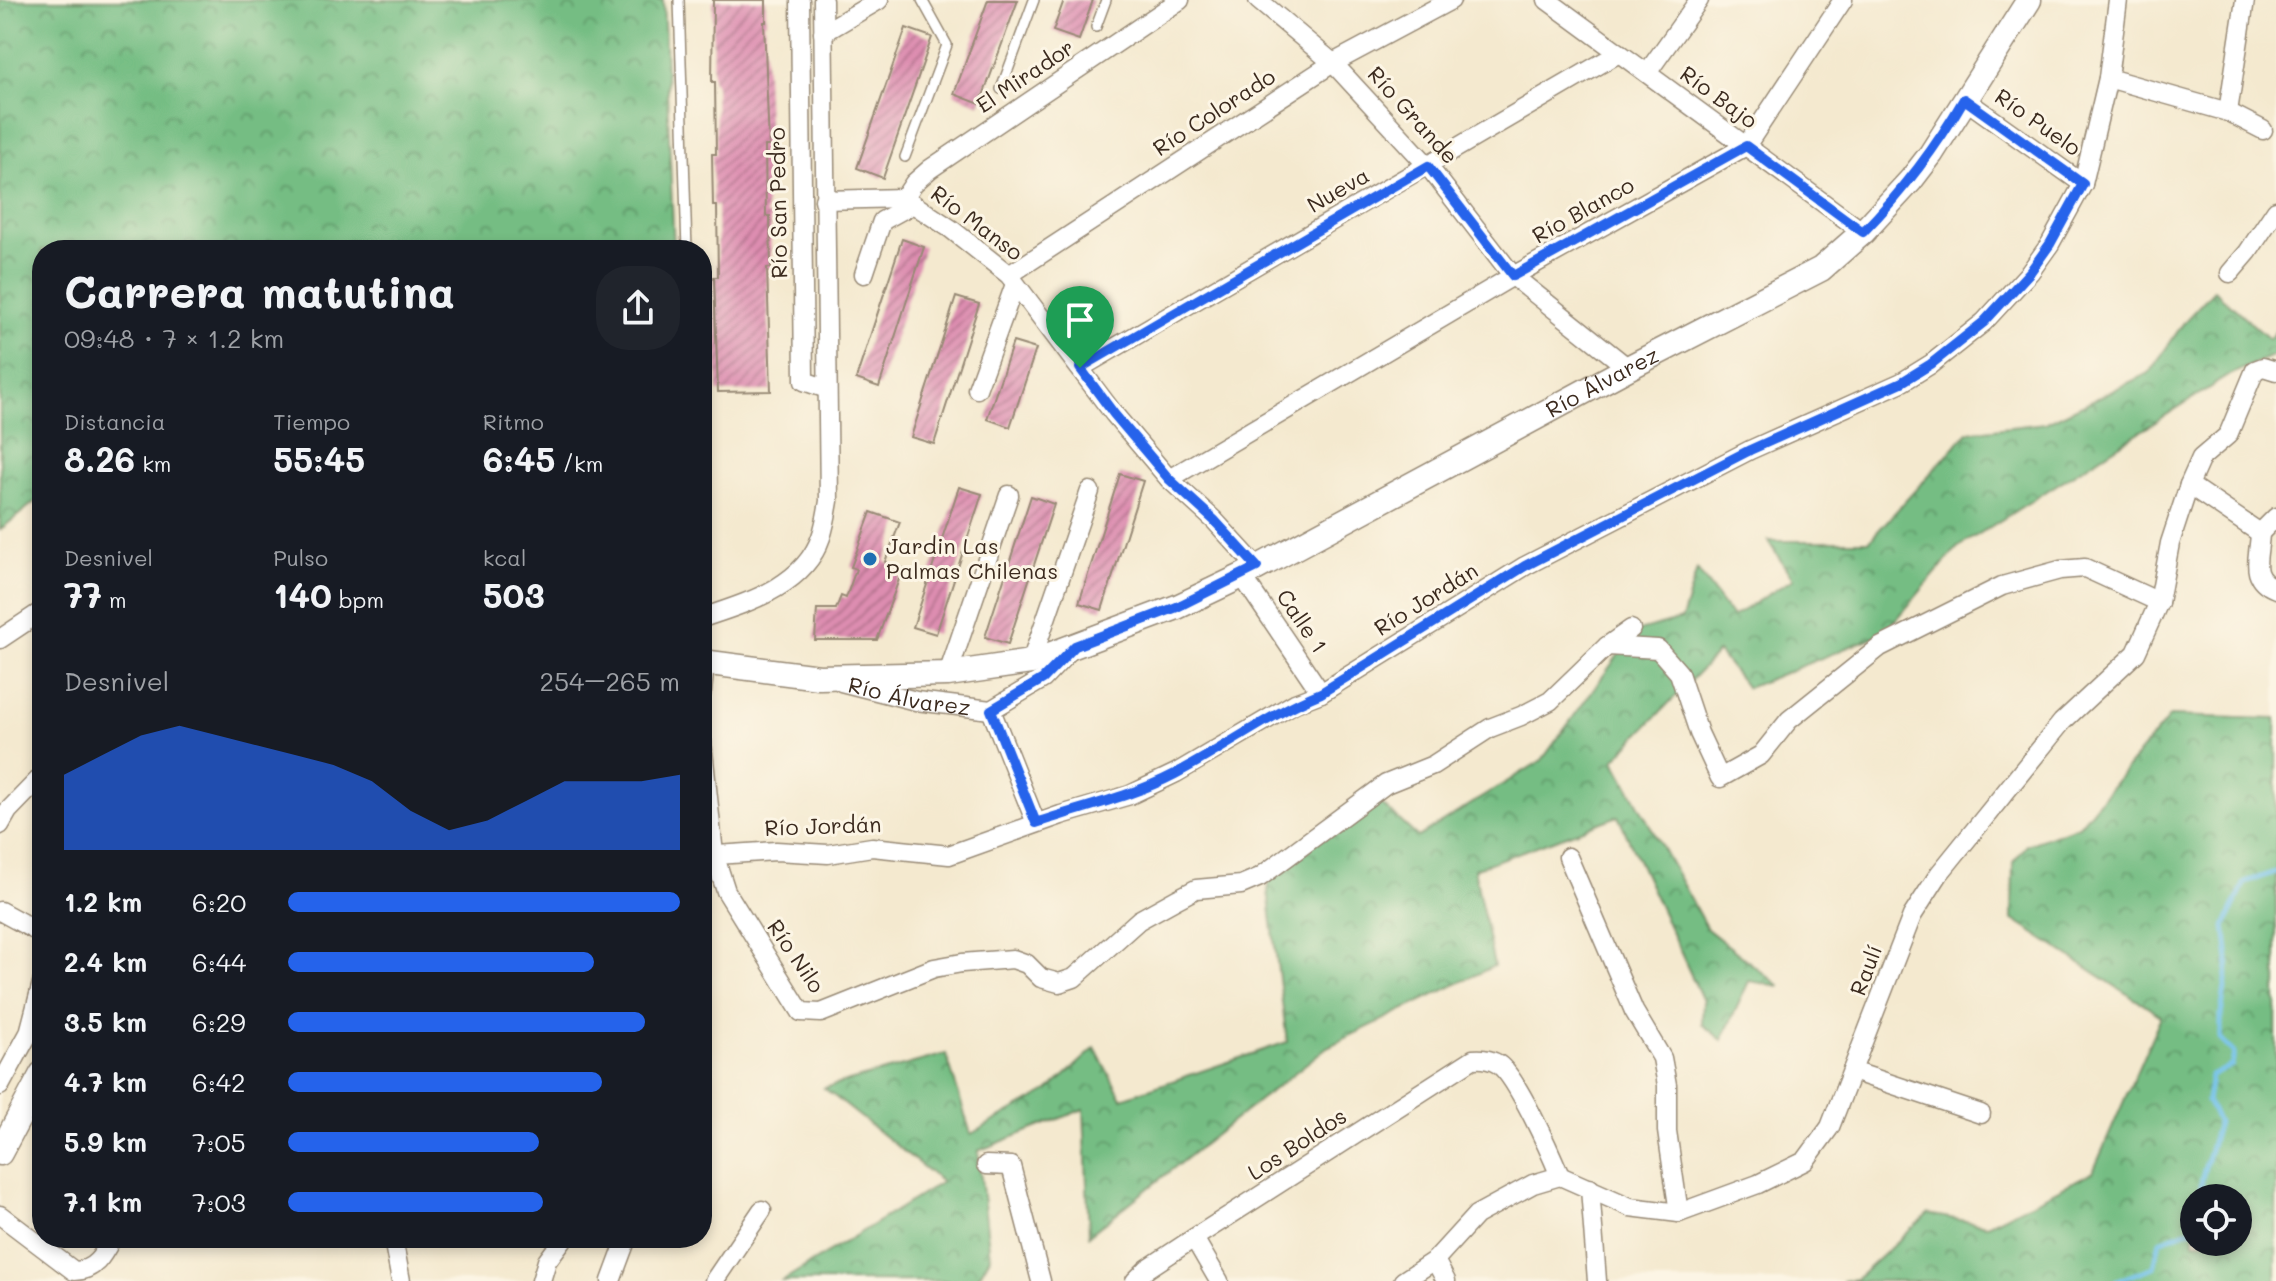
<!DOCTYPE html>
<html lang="es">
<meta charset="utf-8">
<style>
body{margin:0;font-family:Mali,sans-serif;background:#20242c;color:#f1f3f6;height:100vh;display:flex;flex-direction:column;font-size:30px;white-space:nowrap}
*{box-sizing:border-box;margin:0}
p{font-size:26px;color:#9ea1a6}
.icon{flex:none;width:44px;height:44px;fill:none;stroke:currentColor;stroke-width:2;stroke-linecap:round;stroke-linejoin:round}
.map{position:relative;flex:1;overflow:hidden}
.details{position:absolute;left:32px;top:240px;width:680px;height:1008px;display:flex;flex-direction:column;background:#171b24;border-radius:32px;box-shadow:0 4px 12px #0003}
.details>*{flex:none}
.controls{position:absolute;left:2180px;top:1184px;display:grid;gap:16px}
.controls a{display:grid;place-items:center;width:72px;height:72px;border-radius:50%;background:#171b24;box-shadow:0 4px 12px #0003;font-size:40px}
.pin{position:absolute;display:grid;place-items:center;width:68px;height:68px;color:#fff;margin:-82px -34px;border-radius:50% 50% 50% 0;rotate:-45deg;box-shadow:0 0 8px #0007}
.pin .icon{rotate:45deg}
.round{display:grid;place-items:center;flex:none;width:84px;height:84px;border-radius:32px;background:#20242c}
.headline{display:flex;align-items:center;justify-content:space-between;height:136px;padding:0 32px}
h1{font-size:44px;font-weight:700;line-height:60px}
.stats{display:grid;grid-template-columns:repeat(3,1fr);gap:12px;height:136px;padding:8px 32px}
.stats div{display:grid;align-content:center}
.stats b{font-size:34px;font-weight:700}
.stats small{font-size:22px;font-weight:400}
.stats p{font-size:22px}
.chart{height:224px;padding:16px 32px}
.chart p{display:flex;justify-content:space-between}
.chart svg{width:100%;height:144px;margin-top:8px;fill:#2563eb;opacity:.7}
ul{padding:0 32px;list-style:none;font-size:26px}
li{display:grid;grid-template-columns:128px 96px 1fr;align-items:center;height:60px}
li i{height:20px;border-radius:10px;background:#2563eb}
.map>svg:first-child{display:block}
.forest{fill:url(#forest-crowns);stroke:#587450;stroke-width:2;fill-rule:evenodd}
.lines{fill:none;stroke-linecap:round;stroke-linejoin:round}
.stream{stroke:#70c1eb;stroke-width:5}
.building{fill:url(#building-hatch)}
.service-casing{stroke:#988a76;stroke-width:12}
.minor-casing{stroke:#988a76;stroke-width:21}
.tertiary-casing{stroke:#988a76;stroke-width:27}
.service{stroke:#fff;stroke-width:9}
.minor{stroke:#fff;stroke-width:18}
.tertiary{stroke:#fff;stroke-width:24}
.route-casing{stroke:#fff;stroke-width:16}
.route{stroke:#2563eb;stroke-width:10}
.poi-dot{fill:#1f6fb2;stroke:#fcf5e5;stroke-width:3}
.labels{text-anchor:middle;stroke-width:6;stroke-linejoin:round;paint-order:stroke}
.street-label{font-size:22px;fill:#3b2a1e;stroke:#fcf5e5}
.poi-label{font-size:22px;fill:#3b2a1e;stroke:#fcf5e5;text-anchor:start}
</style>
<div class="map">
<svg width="2276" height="1281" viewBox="0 0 2276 1281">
<defs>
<pattern id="forest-crowns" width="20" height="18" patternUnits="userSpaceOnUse" patternTransform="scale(2)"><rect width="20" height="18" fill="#75bd83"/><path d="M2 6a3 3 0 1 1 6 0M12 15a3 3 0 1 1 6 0" fill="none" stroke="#619a6b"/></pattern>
<pattern id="building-hatch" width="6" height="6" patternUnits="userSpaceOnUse" patternTransform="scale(2)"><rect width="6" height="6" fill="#dd8db0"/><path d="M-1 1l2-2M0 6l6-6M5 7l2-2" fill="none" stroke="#b4738f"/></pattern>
</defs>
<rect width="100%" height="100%" fill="#fcf5e5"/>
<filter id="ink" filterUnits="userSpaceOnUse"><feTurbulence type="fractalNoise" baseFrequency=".0125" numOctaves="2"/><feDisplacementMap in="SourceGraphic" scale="16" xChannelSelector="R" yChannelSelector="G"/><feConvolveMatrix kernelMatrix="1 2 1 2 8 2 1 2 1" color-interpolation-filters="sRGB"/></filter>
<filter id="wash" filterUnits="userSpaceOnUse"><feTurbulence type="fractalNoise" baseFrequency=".006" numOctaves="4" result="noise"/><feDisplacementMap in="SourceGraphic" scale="32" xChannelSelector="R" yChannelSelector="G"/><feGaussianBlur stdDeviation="1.8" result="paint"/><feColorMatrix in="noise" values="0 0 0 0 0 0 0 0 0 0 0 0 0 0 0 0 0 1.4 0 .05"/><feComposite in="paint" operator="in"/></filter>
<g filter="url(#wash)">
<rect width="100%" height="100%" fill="#f4e9cf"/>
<path class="forest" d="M0 0H663L674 250H42V496L0 530Z
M2214 290 2269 339 2276 331V354L2231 374 1957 548 1886 632 1747 688 1718 652 1614 760 1707 929 1780 986 1749 981 1722 1040 1702 1024 1703 1001 1618 816 1474 869 1494 966 1327 1047 1089 1235 1084 1109 978 1151 990 1257 976 1281H782L942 1182 824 1088 946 1054 971 1134 1048 1091 1095 1048 1122 1098 1287 1042 1268 891 1271 873 1376 799 1418 837 1542 760 1635 632 1682 619 1697 570 1732 617 1793 579 1768 541H1869L1968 432 2045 423 2149 373 2185 321Z
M2170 716 2276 719V1281H1842L1856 1279 1928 1214 1987 1225 2093 1172 2161 1016 2012 919 2013 862 2027 845 2079 826ZM2238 1198V1242H2194V1198Z"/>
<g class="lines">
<path class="stream" d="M2200 1198 2202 1177 2218 1122 2207 1101 2211 1076 2232 1065 2234 1053 2221 1040V1015L2229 960 2225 926 2245 882 2276 872
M2116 1281 2154 1267 2160 1241 2194 1228"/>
</g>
<g id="blocks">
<path class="building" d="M713 0H766V22H764L769 146H765L766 216H770L771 268H767L771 391 718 392 714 277H718L717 206H713L712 154H716L715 82H712Z
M988 0H1018L980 104 954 94Z
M1064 0H1093L1079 40 1053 31Z
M906 28 932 37 883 178 857 168Z
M902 239 924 247 879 387 856 379Z
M956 297 979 304 934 444 911 437Z
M1013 342 1036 349 1010 427 987 419Z
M1120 474 1143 481 1102 610 1079 603Z
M959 487 982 494 936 634 913 627Z
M1031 496 1054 504 1008 644 985 637Z
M871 512 900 522 885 562 903 568 877 640H815L817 609H836L841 596 846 598 856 569 851 567Z"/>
</g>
</g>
<g filter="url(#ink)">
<use href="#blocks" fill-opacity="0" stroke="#988a76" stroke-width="2"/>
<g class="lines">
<defs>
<path id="service" d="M679 0 687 250
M1096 27 1106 0
M1001 89 1034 0
M905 157 947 45 922 0"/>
<g id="minor">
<path d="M800 0 804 381 827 389"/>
<path d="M1258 0 1333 63 1428 166 1513 276 1628 368"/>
<path d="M1547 0 1863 232"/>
<path d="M823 33 879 0"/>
<path d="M1647 73 1699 0"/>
<path d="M2108 78 2228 112 2263 130"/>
<path d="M1964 99 2083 184"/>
<path d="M2228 112 2245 0"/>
<path d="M904 198 914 183 930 169 1180 0"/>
<path d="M824 200 904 198 951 229 1009 275 1114 414 1169 479 1214 520 1257 567"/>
<path d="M2230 273 2248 252 2276 210"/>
<path d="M864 274 882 221 913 204"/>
<path d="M1009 275 1333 63 1451 0"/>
<path d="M1080 368 1619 53"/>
<path d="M977 389 1015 284"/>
<path d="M1169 479 1513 276 1746 146 1843 0"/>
<path d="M2189 485 2260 533 2276 517"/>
<path d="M2260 533C2259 559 2248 578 2276 589"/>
<path d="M1242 576 1321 693"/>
<path d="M702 618C746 603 804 587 821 537 825 526 827 513 829 501L823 0"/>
<path d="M0 639 42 611"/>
<path d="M1607 646 1658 649 1679 673 1699 733 1720 778 1761 755 1789 720 1880 647 2002 586 2060 570 2085 568 2159 602"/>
<path d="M1031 662 1090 491"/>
<path d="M948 674 1009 495"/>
<path id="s1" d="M841 682 916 701 991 710 1043 679 1071 649"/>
<path d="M702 692 705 662"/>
<path d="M991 710 1036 823"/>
<path d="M702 741 714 854 726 891 801 1012 821 1013 934 968 962 963 1013 959 1027 964 1041 978 1059 983 1074 978 1139 920 1177 899 1196 889 1241 885 1260 877 1386 784 1433 765 1490 728 1521 716 1550 701 1607 646 1631 629"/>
<path d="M0 825 8 811 42 776"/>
<path d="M702 856 776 851 828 854 872 847 949 855 1061 815 1130 795 1176 773 1295 703 1321 693 1525 566 1750 450 1902 382 1931 364 1984 322 2030 272 2050 244 2083 184 2108 78 2118 0"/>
<path d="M1568 857 1634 1011 1662 1058 1667 1085V1131L1679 1213"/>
<path d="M0 911 42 934"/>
<path d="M1852 1071 1981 1114"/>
<path d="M0 1086 29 1033 42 983"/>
<path d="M986 1165 1011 1166 1041 1281"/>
<path d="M1590 1188 1597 1281"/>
<path d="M0 1215 74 1271C95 1271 103 1255 112 1238"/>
<path d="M1194 1238 1219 1281"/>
<path d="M394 1244 401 1281"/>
<path d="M1435 1260 1446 1281"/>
<path d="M541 1281 547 1261 564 1238"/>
<path d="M611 1281 627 1238"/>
<path d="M714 1281 762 1210"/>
<path d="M1135 1281 1147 1269 1194 1238 1473 1059C1481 1058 1490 1059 1498 1064 1516 1075 1551 1154 1560 1176"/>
<path d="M1403 1281 1435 1260 1476 1215 1533 1184 1560 1176 1630 1207 1679 1213 1758 1184 1805 1161 1830 1127 1912 916 1939 874 2062 722 2136 653 2159 602 2170 543 2189 485 2201 458 2228 435 2255 370 2263 367 2276 371"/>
</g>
<g id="tertiary">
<path id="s2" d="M702 662 819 677 948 674 1031 662 1177 607 1242 576 1628 368 1821 269 1863 232 1911 180 1931 154 2029 0"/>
<path d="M0 1153 42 1074"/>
</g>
</defs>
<use href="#service" class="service-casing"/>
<use href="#minor" class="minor-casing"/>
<use href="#tertiary" class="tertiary-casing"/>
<use href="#service" class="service"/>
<use href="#minor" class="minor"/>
<use href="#tertiary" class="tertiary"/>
</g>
</g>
<g class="lines" filter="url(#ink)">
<defs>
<path id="route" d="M1964 99 2083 184 2050 244 2030 272 1984 322 1931 364 1902 382 1750 450 1525 566 1321 693C1269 714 1225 748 1175 774 1131 797 1083 807 1036 823L991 710 1043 679 1075 646 1177 607 1257 567 1214 520 1169 479 1114 414 1080 368 1428 166 1513 276 1746 146 1863 232C1903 191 1936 148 1964 99Z"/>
</defs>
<use href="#route" class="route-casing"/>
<use href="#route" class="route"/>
</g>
<circle class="poi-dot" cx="870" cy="559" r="8"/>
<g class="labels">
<g class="street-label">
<text transform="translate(1025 76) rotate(-34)" y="8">El Mirador</text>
<text transform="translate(1719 97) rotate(36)" y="8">Río Bajo</text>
<text transform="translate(1214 112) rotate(-33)" y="8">Río Colorado</text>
<text transform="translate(1413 115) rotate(48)" y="8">Río Grande</text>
<text transform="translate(2038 122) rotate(35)" y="8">Río Puelo</text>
<text transform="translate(1338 190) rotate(-30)" y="8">Nueva</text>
<text transform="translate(778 203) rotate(-91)" y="8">Río San Pedro</text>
<text transform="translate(1583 210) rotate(-29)" y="8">Río Blanco</text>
<text transform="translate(977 223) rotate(37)" y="8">Río Manso</text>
<text dy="8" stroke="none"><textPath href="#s2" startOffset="968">Río Álvarez</textPath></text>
<text transform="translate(1426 599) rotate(-32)" y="8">Río Jordán</text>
<text transform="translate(1302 621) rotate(56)" y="8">Calle 1</text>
<text dy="8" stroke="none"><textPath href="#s1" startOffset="70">Río Álvarez</textPath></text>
<text transform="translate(823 826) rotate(-2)" y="8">Río Jordán</text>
<text transform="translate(796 956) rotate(56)" y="8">Río Nilo</text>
<text transform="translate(1866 970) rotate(-69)" y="8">Raulí</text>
<text transform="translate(1297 1144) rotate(-33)" y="8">Los Boldos</text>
</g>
<g class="poi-label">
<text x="886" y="554">Jardin Las<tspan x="886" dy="25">Palmas Chilenas</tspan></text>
</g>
</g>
</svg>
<div class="controls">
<a><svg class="icon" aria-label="locate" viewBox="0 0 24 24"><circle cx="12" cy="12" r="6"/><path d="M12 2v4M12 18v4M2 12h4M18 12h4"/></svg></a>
</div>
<div class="pin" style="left:1080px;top:368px;background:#1e9e55"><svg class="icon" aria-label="arrive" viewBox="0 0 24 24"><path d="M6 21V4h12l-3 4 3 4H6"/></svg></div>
<section class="details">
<div class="headline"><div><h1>Carrera matutina</h1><p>09:48 · 7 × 1.2 km</p></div><a class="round"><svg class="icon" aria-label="share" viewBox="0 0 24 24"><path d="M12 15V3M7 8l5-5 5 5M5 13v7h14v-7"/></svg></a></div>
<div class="stats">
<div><p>Distancia</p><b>8.26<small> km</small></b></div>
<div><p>Tiempo</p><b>55:45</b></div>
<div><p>Ritmo</p><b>6:45<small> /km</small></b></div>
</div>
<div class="stats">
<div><p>Desnivel</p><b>77<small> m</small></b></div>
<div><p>Pulso</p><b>140<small> bpm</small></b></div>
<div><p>kcal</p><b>503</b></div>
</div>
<div class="chart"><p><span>Desnivel</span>254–265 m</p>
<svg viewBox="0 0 160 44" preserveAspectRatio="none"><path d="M0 44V21L10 15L20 9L30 6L40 9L50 12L60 15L70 18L80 23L90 32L100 38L110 35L120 29L130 23L140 23L150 23L160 21V44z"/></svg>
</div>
<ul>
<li><b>1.2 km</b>6:20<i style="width:100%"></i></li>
<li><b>2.4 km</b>6:44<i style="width:78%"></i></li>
<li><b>3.5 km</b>6:29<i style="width:91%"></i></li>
<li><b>4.7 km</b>6:42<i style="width:80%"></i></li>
<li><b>5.9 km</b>7:05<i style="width:64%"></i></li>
<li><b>7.1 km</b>7:03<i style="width:65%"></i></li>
</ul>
</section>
</div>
